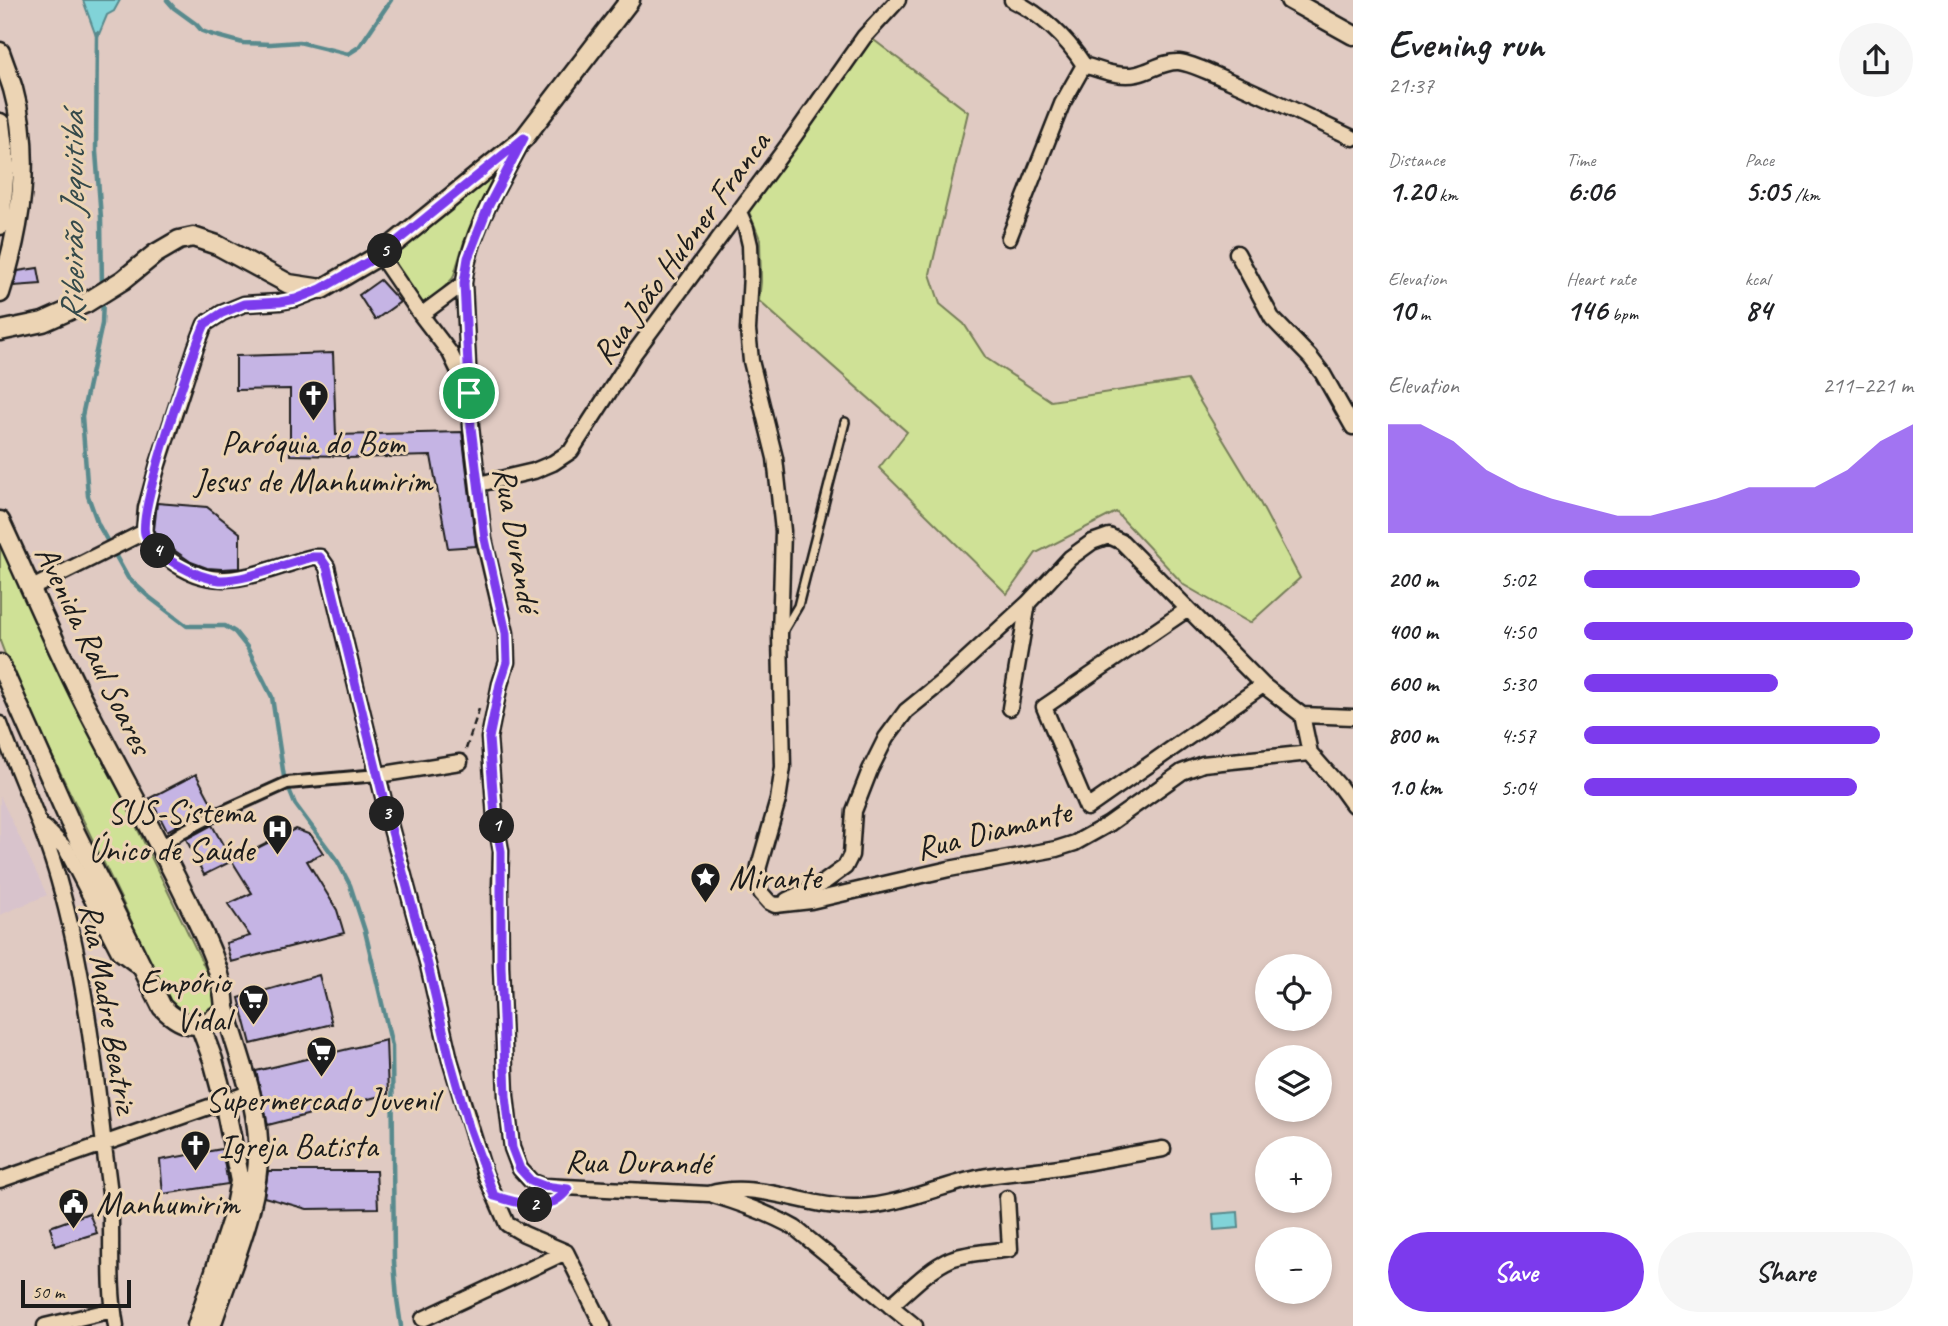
<!DOCTYPE html>
<meta charset="utf-8">
<style>
body{margin:0;font-family:Caveat,sans-serif;background:#f6f6f6;color:#202124;height:100vh;display:flex;flex-direction:column;font-size:26px;white-space:nowrap}
*{box-sizing:border-box;margin:0}
p{font-size:23px;color:#757577}
.icon{flex:none;width:38px;height:38px;fill:none;stroke:currentColor;stroke-width:2;stroke-linecap:round;stroke-linejoin:round}
.map{position:relative;flex:1;overflow:hidden}
.drawer{display:flex;flex-direction:column;background:#fff;width:595px}
.drawer>*{flex:none}
.tools{position:absolute;left:1255px;top:954px;display:grid;gap:14px}
.tools a{display:grid;place-items:center;width:77px;height:77px;border-radius:50%;background:#fff;box-shadow:0 4px 10px #0003;font-size:35px}
.scale{position:absolute;left:21px;bottom:18px;width:110px;box-sizing:border-box;padding-left:7px;border:4px solid #1c1c1c;border-top:0;font-size:19px;line-height:24px;white-space:nowrap;color:#1c1c1c;-webkit-text-stroke:5px #ecd4b4;paint-order:stroke}
.pin{position:absolute;display:grid;place-items:center;width:60px;height:60px;color:#fff;margin:-30px;border:4px solid #fff;border-radius:50%;box-shadow:0 2px 7px #0007}
.km{position:absolute;width:35px;height:35px;margin:-18px;border-radius:50%;background:#222;color:#fff;font-size:19px;line-height:35px;text-align:center}
.round{display:grid;place-items:center;flex:none;width:74px;height:74px;border-radius:37px;background:#f6f6f6}
.overview{display:flex;align-items:center;justify-content:space-between;height:119px;padding:0 35px}
h1{font-size:38px;font-weight:600;line-height:52px}
.figures{display:grid;grid-template-columns:repeat(3,1fr);gap:10px;height:119px;padding:7px 35px}
.figures div{display:grid;align-content:center}
.figures b{font-size:30px;font-weight:600}
.figures small{font-size:19px;font-weight:400}
.figures p{font-size:19px}
.chart{height:196px;padding:14px 35px}
.chart p{display:flex;justify-content:space-between}
.chart svg{width:100%;height:126px;margin-top:7px;fill:#7c3aed;opacity:.7}
.button{display:flex;gap:14px;margin-top:auto;padding:14px 35px}
.button a{flex:1;height:80px;border-radius:42px;background:#7c3aed;color:#fff;font-size:28px;font-weight:600;line-height:80px;text-align:center}
.button a+a{background:#f6f6f6;color:#202124}
ul{padding:0 35px;list-style:none;font-size:23px}
li{display:grid;grid-template-columns:112px 84px 1fr;align-items:center;height:52px}
li i{height:18px;border-radius:9px;background:#7c3aed}
main{display:flex;flex:1;min-height:0}
.map>svg:first-child{display:block}
.built{fill:#d8c3cc}
.green{fill:#cfe196;stroke:#767e59;stroke-width:2}
.water{fill:#81d3d8;stroke:#598a8d;stroke-width:2}
.lines{fill:none;stroke-linecap:round;stroke-linejoin:round}
.stream{stroke:#598a8d;stroke-width:4.5}
.building{fill:#c5b4e4;stroke:#1c1c1c;stroke-width:2}
.service-casing{stroke:#1c1c1c;stroke-width:12}
.pedestrian-casing{stroke:#1c1c1c;stroke-width:16}
.minor-casing{stroke:#1c1c1c;stroke-width:19}
.tertiary-casing{stroke:#1c1c1c;stroke-width:23}
.path{stroke:#1c1c1c;stroke-width:2.5;stroke-dasharray:7 5;stroke-linecap:butt}
.service{stroke:#ecd4b4;stroke-width:7}
.pedestrian{stroke:#ecd4b4;stroke-width:10}
.minor{stroke:#ecd4b4;stroke-width:14}
.tertiary{stroke:#ecd4b4;stroke-width:18}
.route-casing{stroke:#fff;stroke-width:14}
.route{stroke:#7c3aed;stroke-width:9}
.labels{text-anchor:middle;stroke-width:6;stroke-linejoin:round;paint-order:stroke}
.street-label{font-size:33px;fill:#1c1c1c;stroke:#ecd4b4}
.poi-label{font-size:33px;fill:#1c1c1c;stroke:#ecd4b4;text-anchor:start}
.water-label{font-size:35px;font-style:italic;fill:#354a4b;stroke:#ecd4b4}
</style>
<main>
<div class="map">
<svg width="1353" height="1326" viewBox="0 0 1353 1326">
<rect width="100%" height="100%" fill="#e0cac2"/>
<filter id="ink" filterUnits="userSpaceOnUse"><feTurbulence type="fractalNoise" baseFrequency=".0143" numOctaves="2"/><feDisplacementMap in="SourceGraphic" scale="14" xChannelSelector="R" yChannelSelector="G"/><feConvolveMatrix kernelMatrix="1 2 1 2 8 2 1 2 1" color-interpolation-filters="sRGB"/></filter>
<g filter="url(#ink)">
<path class="built" d="M0 796 47 895 0 915Z"/>
<path class="green" d="M862 31 968 112 930 274 940 304 964 324 986 358 1051 401 1187 380 1250 484 1300 578 1250 623 1184 585 1116 512 1036 553 1007 594 879 468 907 432 759 301 761 282 760 239 749 212Z
M509 155 464 242 453 278 425 308 386 259Z
M0 539 71 692 207 972 217 1010 197 1025 174 1015 124 905 11 670 0 641Z"/>
<path class="water" d="M83 0H120L114 11 107 15 97 39Z
M1238 1212 1239 1228 1214 1230 1213 1214Z"/>
<g class="lines">
<path class="stream" d="M167 0 174 8 196 24 202 31 210 34 243 43 270 44 299 42 348 54 359 47 391 0
M97 33 96 152 101 218 102 287
M103 299 102 324 82 416 88 496 98 524 128 578 149 597 187 626H225L235 632 247 647 272 697 284 777 295 804 338 862 350 885 365 931 392 1046 394 1262 397 1299 401 1326"/>
</g>
<path class="building" d="M38 268 41 284 14 286 18 271Z
M380 280 400 302 375 320 359 295Z
M333 353 336 435 462 432 476 546 448 548 431 456 347 458V456L290 455V389L236 390V356Z
M157 503 207 507 240 533V568L222 569 207 568 191 562 171 548 162 540 154 530Z
M196 774 213 806 167 831 150 798Z
M212 825 232 861 204 875 186 839Z
M295 829 311 835 323 853 307 861 337 910 344 933 231 962 226 943 250 936 228 904 252 893 232 861Z
M319 975 332 1024 251 1044 239 998Z
M386 1040 388 1094 268 1125 256 1071Z
M222 1149 228 1184 163 1194 160 1160Z
M268 1171H376L378 1208 307 1209 264 1197Z
M89 1213 97 1233 55 1246 50 1227Z"/>
<g class="lines">
<defs>
<path id="service" d="M782 633 798 606 845 422"/>
<path id="pedestrian" d="M160 847 182 832 209 818 287 783 378 775"/>
<path id="minor" d="M1012 0C1042 15 1066 37 1084 65 1101 70 1119 78 1137 74 1151 71 1164 61 1179 62 1194 64 1210 73 1225 79 1268 97 1310 118 1353 138
M522 142C499 186 469 233 464 283L471 427 484 539 506 633 507 662 500 684 489 738 495 817 501 851 500 886 501 966 506 1096 512 1148 520 1169 531 1181 544 1186 709 1194C758 1179 808 1209 858 1207 899 1205 937 1187 977 1178 1002 1173 1027 1172 1052 1168 1089 1163 1126 1155 1163 1149
M739 212 746 228 750 245 751 274 748 330 751 361 775 458 783 531 780 636 783 767 778 800 759 866 757 880 761 893 769 902 775 905 811 901 949 869 1056 849 1075 843 1109 824 1182 772 1203 764 1310 753
M1009 238 1062 104 1084 65
M1237 253 1272 318 1310 357 1323 374 1353 427
M380 255 421 315 450 353 467 388
M421 315 464 283
M479 484 534 471 553 463 571 451 635 352 788 145 864 37 898 0
M144 532C150 544 158 551 169 559 217 598 261 570 313 557H320L327 567 388 817 428 965 450 1060 485 1174 507 1224 524 1234 566 1252
M144 532 146 508 158 464 196 347 205 324 222 313 244 304 280 302 296 299 322 289
M32 588 144 532
M1188 609 1044 707 1087 808 1263 685
M1010 708 1028 603
M1302 715 1310 753 1340 787 1353 805
M1302 715 1353 717
M0 724C19 776 43 825 58 878 83 965 94 1056 104 1146 106 1161 108 1177 110 1193 113 1237 108 1282 116 1326
M378 775 460 762
M45 828 66 849 119 952 143 970
M787 900 823 883 845 867 851 855 854 811 870 770 886 738 906 711 943 681 1028 603 1070 558 1092 542 1109 536 1122 542 1263 685 1302 715
M0 1180 249 1093
M713 1195C743 1204 769 1213 795 1228L915 1326
M566 1252 603 1326
M890 1306C909 1290 928 1269 951 1259 969 1252 991 1252 1010 1249L1007 1198
M423 1319 566 1252
M45 1326 113 1310"/>
<path id="tertiary" d="M1290 0 1353 35
M0 52C4 64 9 76 13 89 32 157 21 227 0 293
M0 123 5 166 0 225
M0 331 43 322 86 303 123 280 155 254 179 240 193 237 217 245 289 284 322 289 380 255 524 138 630 0
M0 521C30 585 57 651 90 714 121 774 154 833 184 894 201 929 223 968 225 1008 204 1032 183 1029 162 1007L70 822 0 664
M197 1326 233 1216 240 1181 224 1101 213 1060 200 1025
M211 1326C230 1267 262 1202 258 1139 256 1098 236 1048 225 1008"/>
</defs>
<use href="#service" class="service-casing"/>
<use href="#pedestrian" class="pedestrian-casing"/>
<use href="#minor" class="minor-casing"/>
<use href="#tertiary" class="tertiary-casing"/>
<path class="path" d="M466 749 479 709
M512 1201C526 1204 539 1207 553 1202"/>
<use href="#service" class="service"/>
<use href="#pedestrian" class="pedestrian"/>
<use href="#minor" class="minor"/>
<use href="#tertiary" class="tertiary"/>
</g>
</g>
<g class="lines" filter="url(#ink)">
<defs>
<path id="route" d="M524 138 488 207 468 258 464 283 471 427 485 539 506 633 507 662 500 684 489 738 495 817 501 851V966L506 1096 512 1148 520 1169 531 1181 544 1186 568 1189C548 1216 521 1203 494 1196L469 1127 450 1060 428 965 388 817 327 567 320 557H313C285 563 247 581 220 580 198 578 152 556 145 534 138 510 192 353 205 324L222 313 244 304 280 302 296 299 321 289 380 255Z"/>
</defs>
<use href="#route" class="route-casing"/>
<use href="#route" class="route"/>
</g>
<defs>
<symbol id="church-pin" viewBox="-11 -11 22 30"><path d="M0 17L-7.5 6A9.5 9.5 0 1 1 7.5 6Z" fill="#1c1c1c" stroke="#ecd4b4"/><path d="M-1.2-6h2.4v3.5h3.3v2.4h-3.3V6h-2.4V-.1h-3.3v-2.4h3.3Z" fill="#fff"/></symbol>
<symbol id="hospital-pin" viewBox="-11 -11 22 30"><path d="M0 17L-7.5 6A9.5 9.5 0 1 1 7.5 6Z" fill="#1c1c1c" stroke="#ecd4b4"/><path d="M-5-5h3v3.5h4V-5h3V5h-3V1.5h-4V5h-3Z" fill="#fff"/></symbol>
<symbol id="sight-pin" viewBox="-11 -11 22 30"><path d="M0 17L-7.5 6A9.5 9.5 0 1 1 7.5 6Z" fill="#1c1c1c" stroke="#ecd4b4"/><path d="M0-6L1.8-2.2L6-1.7L2.9 1.2L3.7 5.4L0 3.3L-3.7 5.4L-2.9 1.2L-6-1.7L-1.8-2.2Z" fill="#fff"/></symbol>
<symbol id="supermarket-pin" viewBox="-11 -11 22 30"><path d="M0 17L-7.5 6A9.5 9.5 0 1 1 7.5 6Z" fill="#1c1c1c" stroke="#ecd4b4"/><path d="M-6-5.5h2.5l.6 2H6L4.5 2H-2.5L-4.4-4H-6ZM-1.5 3.2a1.3 1.3 0 1 0 .1 0ZM3 3.2a1.3 1.3 0 1 0 .1 0Z" fill="#fff"/></symbol>
<symbol id="civic-pin" viewBox="-11 -11 22 30"><path d="M0 17L-7.5 6A9.5 9.5 0 1 1 7.5 6Z" fill="#1c1c1c" stroke="#ecd4b4"/><path d="M-.6-6.5H3V-4.5H.6V-3L4-1V1h2V6H-6V1h2V-1L-.6-3ZM-1.2 2.5V6h2.4V2.5Z" fill="#fff"/></symbol>
</defs>
<g fill-rule="evenodd">
<use href="#church-pin" x="296" y="378" width="35" height="47"/>
<use href="#hospital-pin" x="260" y="812" width="35" height="47"/>
<use href="#sight-pin" x="688" y="860" width="35" height="47"/>
<use href="#supermarket-pin" x="236" y="982" width="35" height="47"/>
<use href="#supermarket-pin" x="304" y="1034" width="35" height="47"/>
<use href="#church-pin" x="178" y="1128" width="35" height="47"/>
<use href="#civic-pin" x="56" y="1186" width="35" height="47"/>
</g>
<g class="labels">
<g class="street-label">
<text transform="translate(680 247) rotate(-54)" y="12">Rua João Hubner Franca</text>
<text transform="translate(518 539) rotate(80)" y="12">Rua Durandé</text>
<text transform="translate(95 649) rotate(64)" y="12">Avenida Raul Soares</text>
<text transform="translate(993 829) rotate(-14)" y="12">Rua Diamante</text>
<text transform="translate(110 1008) rotate(80)" y="12">Rua Madre Beatriz</text>
<text transform="translate(638 1161) rotate(1)" y="12">Rua Durandé</text>
</g>
<g class="poi-label">
<text x="313" y="454" text-anchor="middle">Paróquia do Bom<tspan x="313" dy="38">Jesus de Manhumirim</tspan></text>
<text x="254" y="823" text-anchor="end">SUS-Sistema<tspan x="254" dy="38">Único de Saúde</tspan></text>
<text x="729" y="889">Mirante</text>
<text x="230" y="993" text-anchor="end">Empório<tspan x="230" dy="38">Vidal</tspan></text>
<text x="322" y="1111" text-anchor="middle">Supermercado Juvenil</text>
<text x="219" y="1157">Igreja Batista</text>
<text x="96" y="1215">Manhumirim</text>
</g>
<g class="water-label">
<text transform="translate(72 218) rotate(-90)" y="12">Ribeirão Jequitibá</text>
</g>
</g>
</svg>
<div class="tools">
<a><svg class="icon" aria-label="locate" viewBox="0 0 24 24"><circle cx="12" cy="12" r="6"/><path d="M12 2v4M12 18v4M2 12h4M18 12h4"/></svg></a>
<a><svg class="icon" aria-label="layers" viewBox="0 0 24 24"><path d="M12 4l9 5-9 5-9-5zM3 14l9 5 9-5"/></svg></a>
<a>+</a>
<a>−</a>
</div>
<div class="scale">50 m</div>
<div class="pin" style="left:469px;top:393px;background:#1e9e55"><svg class="icon" aria-label="arrive" viewBox="0 0 24 24"><path d="M6 21V4h12l-3 4 3 4H6"/></svg></div>
<b class="km" style="left:497px;top:826px">1</b>
<b class="km" style="left:535px;top:1205px">2</b>
<b class="km" style="left:387px;top:814px">3</b>
<b class="km" style="left:158px;top:551px">4</b>
<b class="km" style="left:385px;top:251px">5</b>
</div>
<section class="drawer">
<div class="overview"><div><h1>Evening run</h1><p>21:37</p></div><a class="round"><svg class="icon" aria-label="share" viewBox="0 0 24 24"><path d="M12 15V3M7 8l5-5 5 5M5 13v7h14v-7"/></svg></a></div>
<div class="figures">
<div><p>Distance</p><b>1.20<small> km</small></b></div>
<div><p>Time</p><b>6:06</b></div>
<div><p>Pace</p><b>5:05<small> /km</small></b></div>
</div>
<div class="figures">
<div><p>Elevation</p><b>10<small> m</small></b></div>
<div><p>Heart rate</p><b>146<small> bpm</small></b></div>
<div><p>kcal</p><b>84</b></div>
</div>
<div class="chart"><p><span>Elevation</span>211–221 m</p>
<svg viewBox="0 0 160 44" preserveAspectRatio="none"><path d="M0 44V6L10 6L20 12L30 22L40 28L50 32L60 35L70 38L80 38L90 35L100 32L110 28L120 28L130 28L140 22L150 12L160 6V44z"/></svg>
</div>
<ul>
<li><b>200 m</b>5:02<i style="width:84%"></i></li>
<li><b>400 m</b>4:50<i style="width:100%"></i></li>
<li><b>600 m</b>5:30<i style="width:59%"></i></li>
<li><b>800 m</b>4:57<i style="width:90%"></i></li>
<li><b>1.0 km</b>5:04<i style="width:83%"></i></li>
</ul>
<div class="button"><a>Save</a><a>Share</a></div>
</section>
</main>
